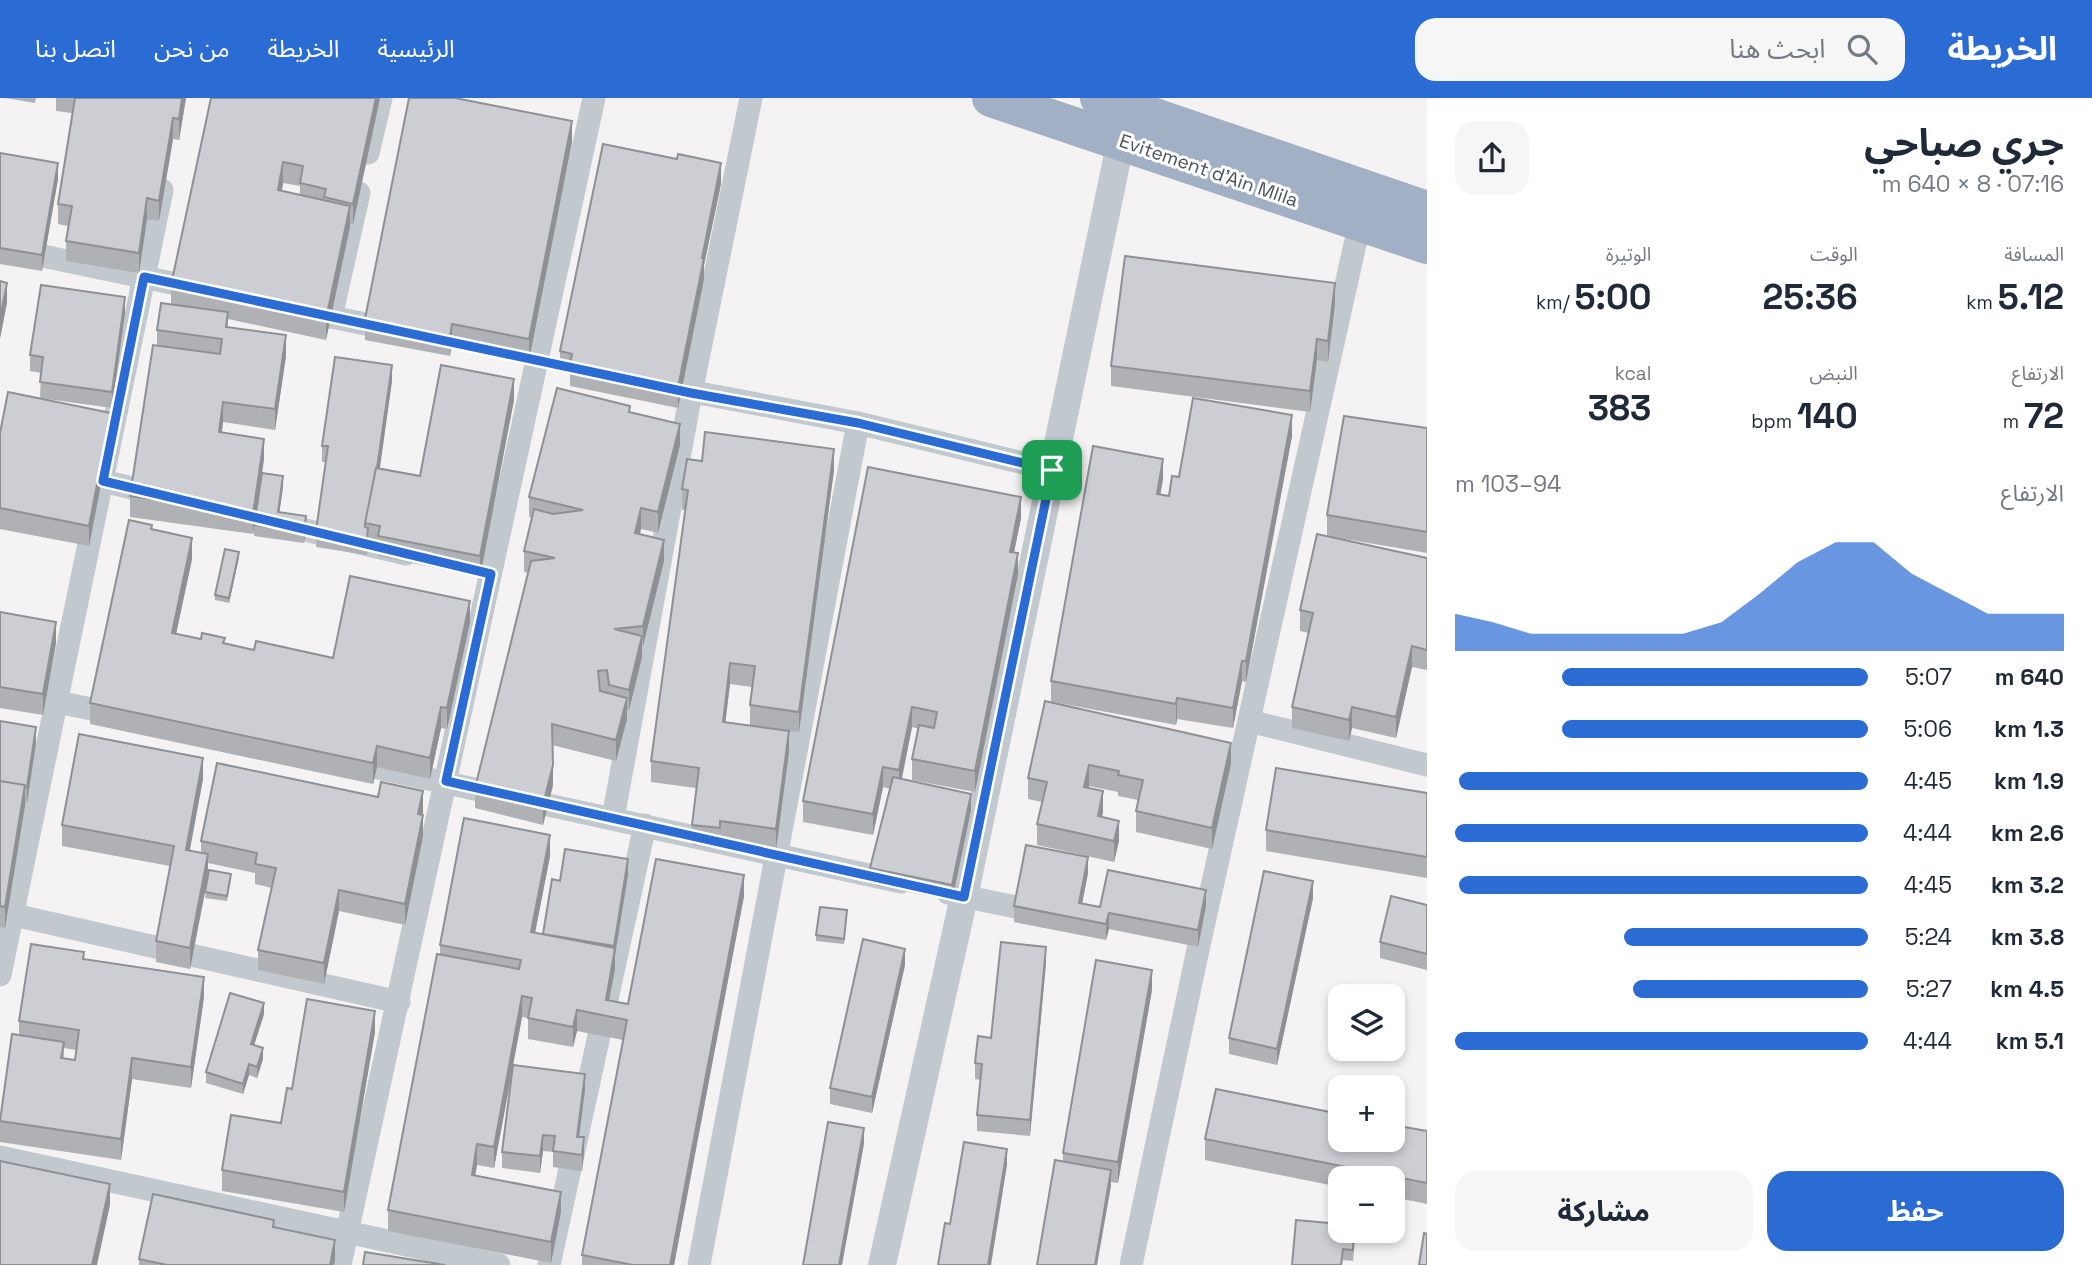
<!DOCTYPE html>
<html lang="ar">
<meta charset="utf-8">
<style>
body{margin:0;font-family:"Space Grotesk","Noto Sans Arabic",sans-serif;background:#f6f6f7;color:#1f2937;direction:rtl;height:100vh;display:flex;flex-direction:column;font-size:26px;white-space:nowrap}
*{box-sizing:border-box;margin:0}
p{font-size:23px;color:#747a83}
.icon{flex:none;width:38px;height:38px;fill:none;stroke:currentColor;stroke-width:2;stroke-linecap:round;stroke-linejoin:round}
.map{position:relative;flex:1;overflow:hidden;direction:ltr}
.drawer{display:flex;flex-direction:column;background:#fff;width:665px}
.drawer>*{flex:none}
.fabs{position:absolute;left:1328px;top:886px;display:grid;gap:14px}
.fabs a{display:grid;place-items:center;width:77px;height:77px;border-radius:14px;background:#fff;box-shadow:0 4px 10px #0003;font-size:35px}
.pin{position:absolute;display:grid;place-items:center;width:60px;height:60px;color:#fff;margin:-30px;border-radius:14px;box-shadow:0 4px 10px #0006}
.round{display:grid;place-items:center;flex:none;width:74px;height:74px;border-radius:21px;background:#f6f6f7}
.head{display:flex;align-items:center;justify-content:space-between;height:119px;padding:0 28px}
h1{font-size:38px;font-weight:700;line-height:52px}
.figures{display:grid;grid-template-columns:repeat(3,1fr);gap:10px;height:119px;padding:7px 28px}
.figures div{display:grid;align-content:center}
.figures b{font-size:35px;font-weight:700}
.figures small{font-size:19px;font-weight:400}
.figures p{font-size:19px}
.chart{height:196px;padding:14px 28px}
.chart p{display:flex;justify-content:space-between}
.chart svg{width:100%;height:126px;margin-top:7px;fill:#2b6bd4;opacity:.7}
.primary-button{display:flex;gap:14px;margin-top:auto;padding:14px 28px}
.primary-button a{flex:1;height:80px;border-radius:21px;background:#2b6bd4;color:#fff;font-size:28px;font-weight:700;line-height:80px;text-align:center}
.primary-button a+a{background:#f6f6f7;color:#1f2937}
ul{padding:0 28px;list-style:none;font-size:23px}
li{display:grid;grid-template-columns:112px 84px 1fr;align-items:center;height:52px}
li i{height:18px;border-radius:9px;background:#2b6bd4}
header{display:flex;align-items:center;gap:42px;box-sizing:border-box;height:98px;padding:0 35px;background:#2b6bd4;color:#fff}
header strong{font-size:33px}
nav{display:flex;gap:38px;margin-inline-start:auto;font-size:24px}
.search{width:490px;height:63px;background:#f6f6f7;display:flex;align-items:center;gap:18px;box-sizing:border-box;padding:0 24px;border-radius:21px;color:#747a83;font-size:26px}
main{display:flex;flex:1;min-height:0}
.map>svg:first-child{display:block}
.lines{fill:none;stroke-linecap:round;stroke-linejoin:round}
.minor{stroke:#c1c8ce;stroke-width:23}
.tertiary{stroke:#c1c8ce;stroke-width:28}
.trunk{stroke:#a1b0c4;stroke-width:38}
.wall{fill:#afb1b5;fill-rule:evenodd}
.shaded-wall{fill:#8f9094}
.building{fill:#ccced3;stroke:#8f9094;stroke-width:2}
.route-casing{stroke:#fff;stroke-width:14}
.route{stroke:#2b6bd4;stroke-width:9}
.labels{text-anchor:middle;stroke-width:6;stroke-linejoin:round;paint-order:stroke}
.street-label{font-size:19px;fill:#4b545d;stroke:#fff}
</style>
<header>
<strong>الخريطة</strong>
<div class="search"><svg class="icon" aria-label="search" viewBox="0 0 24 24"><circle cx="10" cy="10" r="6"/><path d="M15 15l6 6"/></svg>ابحث هنا</div>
<nav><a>الرئيسية</a><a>الخريطة</a><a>من نحن</a><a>اتصل بنا</a></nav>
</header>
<main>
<section class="drawer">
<div class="head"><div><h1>جري صباحي</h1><p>07:16 · 8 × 640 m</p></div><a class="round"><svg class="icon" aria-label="share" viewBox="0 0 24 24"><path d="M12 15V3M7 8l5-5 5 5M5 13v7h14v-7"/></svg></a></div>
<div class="figures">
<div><p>المسافة</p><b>5.12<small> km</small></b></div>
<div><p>الوقت</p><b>25:36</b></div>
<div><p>الوتيرة</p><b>5:00<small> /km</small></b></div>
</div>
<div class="figures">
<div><p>الارتفاع</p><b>72<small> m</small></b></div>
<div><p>النبض</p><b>140<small> bpm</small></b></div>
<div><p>kcal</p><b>383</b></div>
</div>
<div class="chart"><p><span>الارتفاع</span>94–103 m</p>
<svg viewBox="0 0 160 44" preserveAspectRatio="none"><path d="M0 44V31L10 34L20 38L30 38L40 38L50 38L60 38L70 34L80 24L90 13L100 6L110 6L120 17L130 24L140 31L150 31L160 31V44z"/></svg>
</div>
<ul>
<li><b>640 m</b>5:07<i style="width:74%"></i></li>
<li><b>1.3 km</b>5:06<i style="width:74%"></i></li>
<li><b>1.9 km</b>4:45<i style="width:99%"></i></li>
<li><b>2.6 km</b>4:44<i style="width:100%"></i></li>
<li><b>3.2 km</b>4:45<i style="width:99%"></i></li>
<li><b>3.8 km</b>5:24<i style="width:59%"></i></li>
<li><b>4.5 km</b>5:27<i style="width:57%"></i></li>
<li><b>5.1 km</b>4:44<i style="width:100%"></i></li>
</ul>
<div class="primary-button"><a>حفظ</a><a>مشاركة</a></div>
</section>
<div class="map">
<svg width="1427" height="1167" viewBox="0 0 1427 1167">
<rect width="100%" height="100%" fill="#f4f2f2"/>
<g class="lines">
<path class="minor" d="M368 55 381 0
M0 149 200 191
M302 213 395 232
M331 219 359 95
M651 286 858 325 1052 372
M103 383 161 397
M276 425 406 456
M0 592 120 617
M1249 623 1427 667
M346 663 901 784
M613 720 691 295 751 0
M948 795 1044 815
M14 817 399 904
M0 877 162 92
M0 1059 499 1167
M340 1167 594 0
M549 1167 645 727
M699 1167 858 325
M1131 1167 1199 847 1360 124"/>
<path class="tertiary" d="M882 1167 964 799 1121 42"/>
<path class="trunk" d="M991 0 1427 147
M1099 0 1427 112"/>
</g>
<path class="wall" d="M5 0H36L35 5Z
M56 0H186L179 42 173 41 159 123 147 121 139 175 66 163V143L68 128 58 126V106L72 15 56 13Z
M211 0H380L353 126H350L326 242 228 221V229L286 258 275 332 223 324 222 334 264 361 253 436 130 419V398L157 247V232L171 206V187ZM283 85 300 88V97L282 93Z
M572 44 529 262 452 246 450 258 365 242V221Z
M0 55 58 81 42 173 0 166Z
M721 86 704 167V181L678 310 570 288V276L560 274V253Z
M1335 206 1328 264 1317 262 1310 314 1111 288V268Z
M125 215 112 310 40 300 41 275 30 273V257Z
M392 283 379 370 420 378 514 302 480 479 378 458V448L368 446 367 457 316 449V433L326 364H322V348Z
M630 314 680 347 658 435 641 431 640 436 664 463 643 548 642 549V559L629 612H627V621L616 663 552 647 553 687 543 727 475 710V690L529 475 524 474V453L532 420 529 419V399Z
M1427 330V455L1333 439 1427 460V572L1412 569 1396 640 1352 630 1349 643 1292 630V609L1309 535 1300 533V512L1327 438V417Z
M0 335H111L89 448 0 431Z
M1292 338 1246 584 1242 583 1233 630 1177 621 1176 627 1053 604 1231 666 1212 751 1136 734V713L1138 702 1118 698V694L1089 688V690L1103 714 1102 719 1119 743 1114 764 1037 747V726L1042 704 1028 701V680L1051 604V583L1163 381 1160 396 1169 398 1179 379Z
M702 363 834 372 799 634 789 633V654L776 752 720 744V751L692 747V727L696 690 651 684V663L685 412H682V391ZM730 586 752 589 750 607V628L725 624Z
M283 389 279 414 306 429 304 445 254 438V427Z
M1021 420 1014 454 1018 476 975 694 912 682V661L919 631 912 629 902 681 971 712 952 803 870 786V770L890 691 883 689 873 737 803 724V703Z
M152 431 192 461 176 536 254 552 333 560 470 524 447 631 441 630 430 681 377 669 373 686 90 626V605Z
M239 459 229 505 215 502V497Z
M0 514 56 545 43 617 0 610Z
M0 623 36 645 27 705 25 704 5 830 0 829Z
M203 681 189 753 201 755V743L423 714V738L405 827 339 813 324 886 258 872V852L272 790 255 786V775L208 765V775L231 781 227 803 205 800 207 785 190 871 156 864V843L170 768 62 748V727Z
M1427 695V780L1266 753V732Z
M550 758 535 835 543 836 560 783 628 777 615 857V871L609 902 628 906 744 798 674 1167H582V1157L623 942 577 933 573 949 528 941V920L522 919 513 967 585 992 579 1039 584 1055 582 1073 553 1069V1054L543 1053 540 1075 502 1070V1054L512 974 494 1070 477 1067 475 1077 561 1114 551 1165 388 1133V1112L440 856V847Z
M1088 775 1082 806 1100 809 1206 808 1198 849 1109 831 1106 842 1014 824V808Z
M1313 800 1277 967 1229 956V940Z
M1427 807V872L1380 860V844Z
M847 817 844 846 816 843V837Z
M84 861 204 899 191 990 132 981 121 1062 0 1044V1019L19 937V923ZM64 950 76 952 75 962 64 960Z
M1046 865 1030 1038 977 1033V1017L981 982 975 981V965L991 940Z
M905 867 872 1015 830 1006V990Z
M1152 892 1118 1085 1111 1084V1088L1063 1064V1055Z
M264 916 254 947 263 961 257 980 249 977 243 996 206 985V974Z
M375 934 344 1114 222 1093V1072L281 1025 292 991Z
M1427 1033V1106L1393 1099V1080H1340V1089L1205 1062V1041Z
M274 1129 335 1163 334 1167H139V1161Z
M1355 1138 1353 1163 1343 1162 1342 1167H1292Z"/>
<path class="shaded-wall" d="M182 0H186L179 42V21Z
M376 0H380L353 126V106Z
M173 20V41L159 123V103Z
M572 23V44L529 262V241Z
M283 64V85L278 113V92Z
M58 65V81L42 173V157Z
M721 65V86L704 167V181L678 310V289L702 160Z
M147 100V121L139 175V155Z
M350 108V129L326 242V221Z
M7 185V205L0 241V220Z
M1335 185V206L1328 264V243Z
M125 199V215L112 310V294Z
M452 226V246L450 258V238Z
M286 237V258L275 332V311Z
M1317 241V262L1310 314V293Z
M392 267V283L377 391 369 426Z
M514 281V302L480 479V458Z
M223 304V324L219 355V334Z
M111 315V335L89 448V428Z
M1292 317V338L1246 584V563Z
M680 326V347L658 435V414Z
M264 341V361L253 436V416Z
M834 351V372L799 634V614Z
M1163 361V381L1157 416V396Z
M283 378V389L278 425V414Z
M1021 399V420L1010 474V454Z
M641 410V431L635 456V435Z
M306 418V429L304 445V434Z
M368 430V446L367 457V441Z
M192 440V461L172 555V535Z
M664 442V463L643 548V528Z
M239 454V459L229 505V500Z
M1018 455V476L975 694V673Z
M470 503V524L447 631V610Z
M56 524V545L43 617V596Z
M642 538V559L629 612V592Z
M1412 548V569L1396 640V619Z
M1242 563V583L1233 630V610Z
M730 565V586L723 645V624Z
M627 600V621L616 663V642Z
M1177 600V621L1176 627V606Z
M441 609V630L430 681V660Z
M912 609V629L899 693V672Z
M1352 609V630L1349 643V622Z
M36 629V645L27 705V689Z
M789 633V654L776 752V731Z
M1231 645V666L1212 751V730Z
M377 648V669L373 686V665Z
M203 660V681L186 773V752Z
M553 667V687L543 727V707Z
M1089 667V688L1084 710V689Z
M883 669V689L873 737V716Z
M25 687V708L5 830V809Z
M423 693V714L418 737V716Z
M1103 693V714L1098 738V718Z
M971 696V712L952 803V787Z
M423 717V738L405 827V806Z
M1119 723V743L1114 764V743Z
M550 737V758L531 855V834Z
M208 756V777L190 871V850Z
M1088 759V775L1079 821V805Z
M628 761V777L615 857V871L606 918V902L614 856V848Z
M744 777V798L674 1167H670Z
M1313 783V800L1277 967V951Z
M339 792V813L324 886V865Z
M1206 792V808L1198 849V832Z
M1109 815V831L1106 842V826Z
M1046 849V865L1030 1038V1022Z
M905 851V867L872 1015V999Z
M1152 872V892L1118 1085V1064Z
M204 879V899L191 990V969Z
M522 898V919L494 1070V1049Z
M264 905V916L251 957V946Z
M577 912V933L573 949V929Z
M375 913V934L344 1114V1094Z
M263 950V961L257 980V969Z
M132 960V981L121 1062V1041Z
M249 966V977L243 996V986Z
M585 976V992L577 1055V1039Z
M864 1030V1046L842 1167H839Z
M543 1037V1053L540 1075V1058Z
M584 1039V1055L582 1073V1057Z
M477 1046V1067L472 1097V1077Z
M1007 1051V1067L991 1167H988Z
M1111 1072V1088L1097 1167H1095Z
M110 1086V1107L97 1167H92Z
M561 1094V1114L551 1165V1144Z
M335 1142V1163L334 1167H330Z"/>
<path class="building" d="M75 0H182L179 21 173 20 159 103 147 100 139 155 66 143 72 108 58 106Z
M211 0H376L353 106 324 99 326 91 300 85 303 68 283 64 278 92 350 108 326 221 171 187Z
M409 0H455L572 23 529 241 452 226 450 238 365 221Z
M603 46 677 61 678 56 721 65 702 160H704L678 289 570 267 572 256 560 253Z
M0 55 58 65 42 157 0 150Z
M1125 158 1335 185 1328 243 1317 241 1310 293 1111 268Z
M0 183 7 185 0 220Z
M41 187 125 199 112 294 40 284 43 259 30 257Z
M161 205 228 214 226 229 286 237 275 311 223 304 219 334 264 341 253 416 130 398 153 247 220 256 222 241 157 232Z
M335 259 392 267 377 370H376L365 425V429L368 430 367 441 316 433 328 348H322Z
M441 267 514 281 480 458 378 438 380 428 365 425 376 370 420 378Z
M557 290 630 308 629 314 680 326 658 414 641 410 635 435 664 442 643 528 614 531 642 538 629 592 609 587 607 572 598 573 600 593 627 600 616 642 552 626 553 667 543 707 475 690 531 463 555 460 524 453 534 411 553 416 583 412 529 399Z
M8 294 111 315 89 428 0 410V335Z
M1193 300 1292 317 1246 563H1242L1233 610 1177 600 1176 606 1051 583 1093 348 1163 361 1157 396 1169 398 1172 378 1179 379Z
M1344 318 1427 330V434L1327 417Z
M705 334 834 351 799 614 750 607 755 568 730 565 723 624 789 633 776 731 720 723V730L692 727 699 670 651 663 688 392 682 391 687 361 702 363Z
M868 369 1021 399 1010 454 1018 455 975 673 912 661 919 627 934 630 937 614 912 609 899 672 883 669 873 716 803 703Z
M262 375 283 378 278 414 306 418 304 434 254 427Z
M129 422 152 427 151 431 192 440 172 535 201 541 202 535 225 540 223 545 254 552 256 543 333 560 350 478 470 503 447 610 441 609 430 660 377 648 373 665 90 605Z
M1317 436 1427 460V552L1412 548 1396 619 1352 609 1349 622 1292 609 1313 515 1300 512Z
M225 451 239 454 229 500 215 497Z
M0 514 56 524 43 596 0 589Z
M1045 603 1231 645 1212 730 1136 713 1143 682 1118 677 1119 673 1089 667 1084 689 1103 693 1098 718 1119 723 1114 743 1037 726 1047 684 1028 680Z
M0 623 36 629 27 689 25 688V687L0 683Z
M79 636 203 660 186 752 208 756 190 850 156 843 174 748 62 727Z
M217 665 378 699 381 684 423 693 418 716 423 717 405 806 339 792 324 865 258 852 276 770 255 766 257 755 201 743Z
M1276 670 1427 695V759L1266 732Z
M893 679 971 696 952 787 870 770Z
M0 683 25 687 5 809 0 808Z
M464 720 550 737 531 834 615 850 606 902 628 906 656 761 744 777 670 1167H633L582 1157 627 922 577 912 573 929 528 920 532 900 522 898 494 1049 477 1046 472 1077 561 1094 551 1144 388 1112 437 856 519 871 521 862 440 847Z
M1026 747 1088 759 1079 805 1100 809 1108 772 1206 792 1198 832 1109 815 1106 826 1014 808Z
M565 751 628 761 614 848 543 836 552 781 560 783Z
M209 772 231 776 227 798 205 794Z
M1264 773 1313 783 1277 951 1229 940Z
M1391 798 1427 807V856L1380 844Z
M820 809 847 812 844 841 816 837Z
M863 841 905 851 872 999 830 990Z
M1001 844 1046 849 1030 1022 977 1017 982 966 975 965 978 938 991 940Z
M31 846 84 854 83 861 204 879 191 969 132 960 121 1041 0 1023 12 936 64 944 61 960 75 962 79 932 19 923Z
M1096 862 1152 872 1118 1064 1063 1055Z
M230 895 264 905 251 946 263 950 257 969 249 966 243 986 206 974Z
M307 901 375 913 344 1094 222 1072 231 1017 281 1025 287 990 292 991Z
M513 967 585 976 577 1039H584L582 1057 553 1053 555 1038 543 1037 540 1058 502 1054Z
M1216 991 1340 1016V1041H1393V1027L1427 1033V1085L1205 1041Z
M828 1024 864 1030 839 1167H803Z
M964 1044 1007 1051 988 1167H938L945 1125 950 1126Z
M1055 1062 1111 1072 1095 1167H1037Z
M0 1063 110 1086 92 1167H0Z
M153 1096 274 1122 273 1129 335 1142 330 1167H167L139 1161Z
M1296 1122 1340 1126V1132H1354L1353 1152 1343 1151 1341 1167H1292Z
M1424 1135 1427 1136V1167H1419Z
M365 1154 445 1167H363Z"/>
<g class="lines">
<defs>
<path id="route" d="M144 179 691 295 858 325 1052 372 964 799 446 683 491 476 103 383Z"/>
</defs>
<use href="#route" class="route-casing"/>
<use href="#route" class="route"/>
</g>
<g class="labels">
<g class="street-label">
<text transform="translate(1209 72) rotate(19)" y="7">Evitement d'Ain Mlila</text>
</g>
</g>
</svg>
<div class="fabs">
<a><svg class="icon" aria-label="layers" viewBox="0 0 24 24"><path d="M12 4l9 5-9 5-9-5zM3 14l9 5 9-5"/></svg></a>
<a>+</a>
<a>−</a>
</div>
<div class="pin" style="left:1052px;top:372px;background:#1e9e55"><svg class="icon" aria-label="arrive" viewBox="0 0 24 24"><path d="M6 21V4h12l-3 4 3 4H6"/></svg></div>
</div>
</main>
